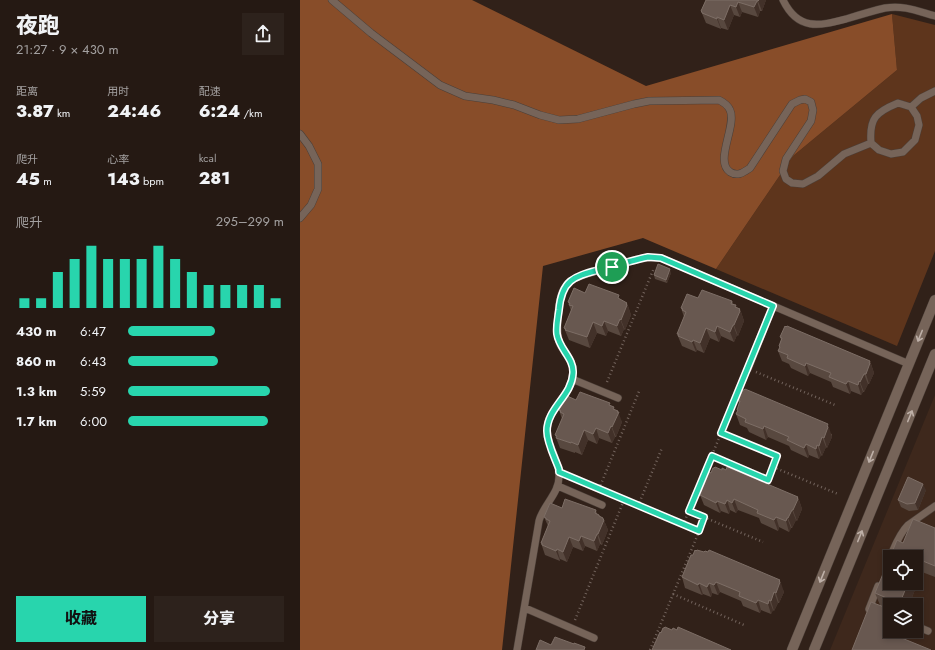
<!DOCTYPE html>
<html lang="zh">
<meta charset="utf-8">
<style>
body{margin:0;font-family:Jost,"Noto Sans SC",sans-serif;background:#2d221c;color:#f1f3f6;height:100vh;display:flex;flex-direction:column;font-size:15px;white-space:nowrap}
*{box-sizing:border-box;margin:0}
p{font-size:13px;color:#a3a0a0}
.icon{flex:none;width:22px;height:22px;fill:none;stroke:currentColor;stroke-width:2;stroke-linecap:round;stroke-linejoin:round}
.map{position:relative;flex:1;overflow:hidden}
.side{display:flex;flex-direction:column;background:#251913;width:300px}
.side>*{flex:none}
.fabs{position:absolute;left:583px;top:550px;display:grid;gap:8px}
.fabs a{display:grid;place-items:center;width:40px;height:40px;border-radius:0px;background:#251913;box-shadow:0 2px 6px #0003,0 0 0 1px #423833;font-size:20px}
.pin{position:absolute;display:grid;place-items:center;width:34px;height:34px;color:#fff;margin:-17px;border:2px solid #fff;border-radius:50%;box-shadow:0 1px 4px #0007}
.round{display:grid;place-items:center;flex:none;width:42px;height:42px;border-radius:0px;background:#2d221c}
.overview{display:flex;align-items:center;justify-content:space-between;height:68px;padding:0 16px}
h1{font-size:22px;font-weight:800;line-height:30px}
.metrics{display:grid;grid-template-columns:repeat(3,1fr);gap:6px;height:68px;padding:4px 16px}
.metrics div{display:grid;align-content:center}
.metrics b{font-size:17px;font-weight:800}
.metrics small{font-size:11px;font-weight:400}
.metrics p{font-size:11px}
.chart{height:112px;padding:8px 16px}
.chart p{display:flex;justify-content:space-between}
.chart svg{width:100%;height:72px;margin-top:4px;stroke:#28d5ad;stroke-width:6}
.cta{display:flex;gap:8px;margin-top:auto;padding:8px 16px}
.cta a{flex:1;height:46px;border-radius:0px;background:#28d5ad;color:#111;font-size:16px;font-weight:800;line-height:46px;text-align:center}
.cta a+a{background:#2d221c;color:#f1f3f6}
ul{padding:0 16px;list-style:none;font-size:13px}
li{display:grid;grid-template-columns:64px 48px 1fr;align-items:center;height:30px}
li i{height:10px;border-radius:5px;background:#28d5ad}
main{display:flex;flex:1;min-height:0}
.map>svg:first-child{display:block}
.built{fill:#3e281c;fill-rule:evenodd}
.green{fill:#5e351c}
.forest{fill:#884d29}
.lines{fill:none;stroke-linecap:round;stroke-linejoin:round}
.lane-casing{stroke:#4b3f38;stroke-width:8}
.street-casing{stroke:#4b3f38;stroke-width:11}
.path{stroke:#73645d;stroke-width:2.5;stroke-dasharray:1 3;stroke-linecap:butt}
.lane{stroke:#766459;stroke-width:7}
.street{stroke:#766459;stroke-width:10}
.wall{fill:#58483f}
.shaded-wall{fill:#423129}
.building{fill:#685850;stroke:#7d6e66}
.oneway{stroke:#beb0a8}
.route-casing{stroke:#fff;stroke-width:8}
.route{stroke:#28d5ad;stroke-width:5}
</style>
<main>
<section class="side">
<div class="overview"><div><h1>夜跑</h1><p>21:27 · 9 × 430 m</p></div><a class="round"><svg class="icon" aria-label="share" viewBox="0 0 24 24"><path d="M12 15V3M7 8l5-5 5 5M5 13v7h14v-7"/></svg></a></div>
<div class="metrics">
<div><p>距离</p><b>3.87<small> km</small></b></div>
<div><p>用时</p><b>24:46</b></div>
<div><p>配速</p><b>6:24<small> /km</small></b></div>
</div>
<div class="metrics">
<div><p>爬升</p><b>45<small> m</small></b></div>
<div><p>心率</p><b>143<small> bpm</small></b></div>
<div><p>kcal</p><b>281</b></div>
</div>
<div class="chart"><p><span>爬升</span>295–299 m</p>
<svg viewBox="0 0 160 44" preserveAspectRatio="none"><path d="M5 44V38M15 44V38M25 44V22M35 44V14M45 44V6M55 44V14M65 44V14M75 44V14M85 44V6M95 44V14M105 44V22M115 44V30M125 44V30M135 44V30M145 44V30M155 44V38"/></svg>
</div>
<ul>
<li><b>430 m</b>6:47<i style="width:56%"></i></li>
<li><b>860 m</b>6:43<i style="width:58%"></i></li>
<li><b>1.3 km</b>5:59<i style="width:91%"></i></li>
<li><b>1.7 km</b>6:00<i style="width:90%"></i></li>
</ul>
<div class="cta"><a>收藏</a><a>分享</a></div>
</section>
<div class="map">
<svg width="635" height="650" viewBox="0 0 635 650">
<rect width="100%" height="100%" fill="#312119"/>
<path class="built" d="M635 395V650H530ZM590 557H616V583H590ZM590 605H616V631H590Z"/>
<path class="green" d="M592 14 635 25V251L597 346 416 269 493 156 597 70Z"/>
<path class="forest" d="M0 0H172L346 86 592 14 597 70 493 156 416 269 343 238 243 266 202 650H0Z"/>
<g class="lines">
<defs>
<path id="lane" d="M32 0 71 33 140 85 165 96 193 100 214 105 240 115 259 120 278 119 334 104 349 101 419 100C423 102 428 105 430 110 437 126 414 161 430 172 438 177 444 172 450 168L492 104 500 100 505 99 511 102 513 110 511 121 486 159 483 171 486 179 492 183 503 184 518 176 544 154 571 143
M483 0C498 31 519 26 546 19 559 15 572 11 585 8 604 5 617 11 635 16
M598 103 611 107 617 116 619 125 615 140 603 152 591 154 579 150 571 143C569 118 576 112 598 103Z
M611 107 621 98 635 91
M0 134 9 146 18 164V189L11 205 0 218
M448 369 473 306
M272 379 318 398
M258 486 302 505
M590 557C595 546 599 534 608 525L635 506
M225 608 294 638
M569 609 578 586
M616 626 628 631
M217 650 239 521C243 505 260 493 259 475 259 457 243 441 248 422 253 405 272 393 273 374 274 361 265 355 260 344 256 334 258 324 258 314 259 308 259 302 261 296 266 276 287 274 305 269 322 264 343 255 361 258L609 364"/>
<path id="street" d="M492 650 635 300
M514 650 635 354"/>
</defs>
<use href="#lane" class="lane-casing"/>
<use href="#street" class="street-casing"/>
<path class="path" d="M456 372 535 405
M307 382 354 268
M412 456 468 480 477 456 421 433
M473 467 538 494
M268 476 399 531
M299 489 340 389
M338 506 362 448
M389 511 463 542
M383 525 444 378
M373 594 444 625
M275 620 324 500
M350 650 405 517"/>
<use href="#lane" class="lane"/>
<use href="#street" class="street"/>
</g>
<path class="wall" d="M406 0H466L462 11H460L458 17 442 12 440 17 434 15 428 30 421 28V29L406 23 401 11Z
M371 273 367 283 355 279 354 275Z
M285 293 321 300 327 303 331 315 325 330 324 329 321 336 308 331 306 336 297 333 290 348 269 340 264 328 271 311 268 302Z
M398 298 432 301 434 305 436 307 440 309 444 321 438 336 437 335 434 342 421 336 419 342 410 338 404 353 397 350 396 352 382 346 377 334 384 317 381 308Z
M480 337 570 361 574 373 569 384H568L564 392H563L561 395 551 391 550 394 533 387 531 382 510 373 508 376 491 368 489 364 482 361 478 351 479 348V346L481 340Z
M276 400 312 406 314 409 322 422 316 437H315L312 443 299 438 297 444 288 440 282 455 275 452V453L260 448 255 435 262 419 259 410Z
M438 401 532 434V437L527 448 526 447 522 456 521 455 519 459 509 455 508 458 491 450 489 446 468 437 466 440 449 432 447 428 440 425 436 414 437 412V410L439 403Z
M626 490 618 510 609 511 601 507 598 500Z
M400 495 498 497 502 509 497 521 496 520 492 528H491L489 532 479 527 478 531 461 523 459 518 438 510 436 513 430 510 429 514 421 511 420 513 404 505Z
M262 508 296 510 297 514 303 518 308 530 302 545 300 544 297 551 285 546 283 551 273 547 267 562 260 559V561L245 555 241 543 248 526 244 517Z
M635 528V577L622 572 609 605H590V631H598L596 636 552 650 580 605 575 593 603 543Z
M382 577 483 590 484 592 479 603H478L474 611 473 610 471 614 461 610 460 613 443 606 441 601 420 592 418 595 412 593 411 597 403 594 402 595 385 588Z"/>
<path class="shaded-wall" d="M459 0H466L462 11 458 1Z
M457 1 460 11 458 17 454 7Z
M438 2 442 12 440 17 436 7Z
M430 5 434 15 428 30 424 20Z
M417 17 421 28V29L417 19Z
M370 269 371 273 367 283 366 280Z
M327 303 331 315 325 330 321 320Z
M436 305 439 314 440 309 444 321 438 336 434 325Z
M320 319 324 329 321 336 317 326Z
M304 321 308 331 306 336 302 326Z
M293 322 297 333 290 348 287 337Z
M433 325 437 335 434 342 430 332Z
M417 326 421 336 419 342 415 332Z
M406 328 410 338 404 353 400 343Z
M393 340 397 350 396 352 392 342Z
M570 361 574 373 569 384 566 374Z
M506 363 510 373 508 376 505 366Z
M564 374 568 384 564 392 560 382Z
M548 381 551 391 550 394 546 384Z
M559 381 563 392 561 395 558 385Z
M314 407 317 416 318 411 322 422 316 437 312 427Z
M528 424 532 437 527 448 524 438Z
M311 426 315 437 312 443 308 433Z
M464 426 468 437 466 440 463 429Z
M296 428 299 438 297 444 293 434Z
M284 430 288 440 282 455 278 445Z
M522 437 526 447 522 456 519 446Z
M506 444 509 455 508 458 504 448Z
M517 445 521 455 519 459 516 449Z
M623 484 626 490 618 510 615 503Z
M498 497 502 509 497 521 493 510Z
M434 499 438 510 436 513 432 503Z
M427 500 430 510 429 514 425 504Z
M417 501 421 511 420 513 416 503Z
M492 510 496 520 492 528 488 518Z
M299 515 302 523 303 518 308 530 302 545 298 534Z
M476 517 479 527 478 531 474 520Z
M487 518 491 528 489 532 486 521Z
M297 534 300 544 297 551 294 541Z
M281 536 285 546 283 551 279 541Z
M269 537 273 547 267 562 263 552Z
M257 549 260 559V561L256 551Z
M618 559 622 572 609 605H599L608 583H616V563Z
M480 580 484 592 479 603 476 593Z
M416 582 420 592 418 595 414 585Z
M399 583 403 594 402 595 398 585Z
M409 583 412 593 411 597 407 587Z
M474 592 478 603 474 611 471 601Z
M458 600 461 610 460 613 456 603Z
M469 600 473 610 471 614 468 604Z
M590 626V631H598L592 645 587 632Z"/>
<path class="building" d="M406 0H459L458 1H457L454 7 438 2 436 7 430 5 424 20 417 17V19L402 13V12L401 11Z
M358 264 370 269 366 280 354 275Z
M289 284 319 295 318 298 327 303 326 304 327 305 321 320 320 319 317 326 304 321 302 326 293 322 287 337 265 330 266 329 264 328 273 306 269 305 270 303 268 302 274 288 285 293Z
M402 290 432 301 431 304 436 305 435 307 440 309 439 310 440 311 434 325H433L430 332 417 326 415 332 406 328 400 343 393 340 392 342 378 336 379 334H377L386 312 382 310 383 309 381 308 387 294 398 298Z
M485 326 486 327 487 326 570 361 569 363H570L566 374H564L560 382 559 381 558 385 548 381 546 384 529 377 531 373 506 363 505 366 487 358 488 355 478 351 480 347 479 346 482 338 480 337Z
M445 389 528 424 527 426 528 427 524 438 522 437 519 446 517 445 516 449 506 444 504 448 487 440 489 437 464 426 463 429 445 422 446 419 436 414 438 410H437L440 401H438L443 390H444Z
M280 392 310 403 309 405 314 407 313 409 318 411 317 412H319L312 427 311 426 308 433 296 428 293 434 284 430 278 445 271 442V443L256 438 257 436 255 435 264 414 260 412 261 411 259 410 265 395 276 400Z
M415 467 422 470V468L426 470 427 467 498 497 497 498 498 499 493 510H492L488 518H487L486 521 476 517 474 520 457 513 458 510 434 499 432 503 427 500 425 504 417 501 416 503 400 495 409 472 411 473 413 468H414Z
M608 477 623 484 615 503 607 504 598 500Z
M265 499 296 510 295 513 299 515V516L303 518V519L304 520 298 534H297L294 541 281 536 279 541 269 537 263 552 257 549 256 551 242 545V543H241L250 521 246 519V518L244 517 250 503 262 508Z
M613 519 635 528V566L618 559 616 563V557H590L597 540 603 543Z
M395 550 396 551 397 550 404 552 405 551 408 552 409 550 480 580 479 581 480 582 476 593 474 592 471 601 469 600 468 604 458 600 456 603 439 596 440 592 416 582 414 585 409 583 407 587 399 583 398 585 382 577 391 555H393Z
M590 557V583H608L599 605H590V626L587 632 631 650H552L571 602 584 607 588 606 590 604V601L589 599 575 593Z
M365 627 372 630 373 628 377 630 378 627 431 650H352L360 632 361 633 363 628H364Z
M255 637 274 644V643L285 647 284 650H236L240 640 251 645Z"/>
<defs><path id="oneway-shaft" d="M-6 0H5M1.5-3L5.5 0L1.5 3" fill="none" stroke-width="1.6" stroke-linecap="round" stroke-linejoin="round"/></defs>
<g class="oneway">
<use href="#oneway-shaft" transform="translate(620 336) rotate(112)"/>
<use href="#oneway-shaft" transform="translate(610 416) rotate(-68)"/>
<use href="#oneway-shaft" transform="translate(571 457) rotate(112)"/>
<use href="#oneway-shaft" transform="translate(560 536) rotate(-68)"/>
<use href="#oneway-shaft" transform="translate(522 577) rotate(112)"/>
</g>
<g class="lines">
<defs>
<path id="route" d="M348 257 361 258 473 306 421 433 477 456 468 480 412 456 389 511 404 517 399 531 259 472V469C255 458 247 443 247 431 247 408 272 396 273 373 274 358 259 349 257 334 256 326 258 318 259 310 262 276 278 276 306 268 320 264 334 260 348 257Z"/>
</defs>
<use href="#route" class="route-casing"/>
<use href="#route" class="route"/>
</g>
</svg>
<div class="fabs">
<a><svg class="icon" aria-label="locate" viewBox="0 0 24 24"><circle cx="12" cy="12" r="6"/><path d="M12 2v4M12 18v4M2 12h4M18 12h4"/></svg></a>
<a><svg class="icon" aria-label="layers" viewBox="0 0 24 24"><path d="M12 4l9 5-9 5-9-5zM3 14l9 5 9-5"/></svg></a>
</div>
<div class="pin" style="left:312px;top:267px;background:#1e9e55"><svg class="icon" aria-label="arrive" viewBox="0 0 24 24"><path d="M6 21V4h12l-3 4 3 4H6"/></svg></div>
</div>
</main>
